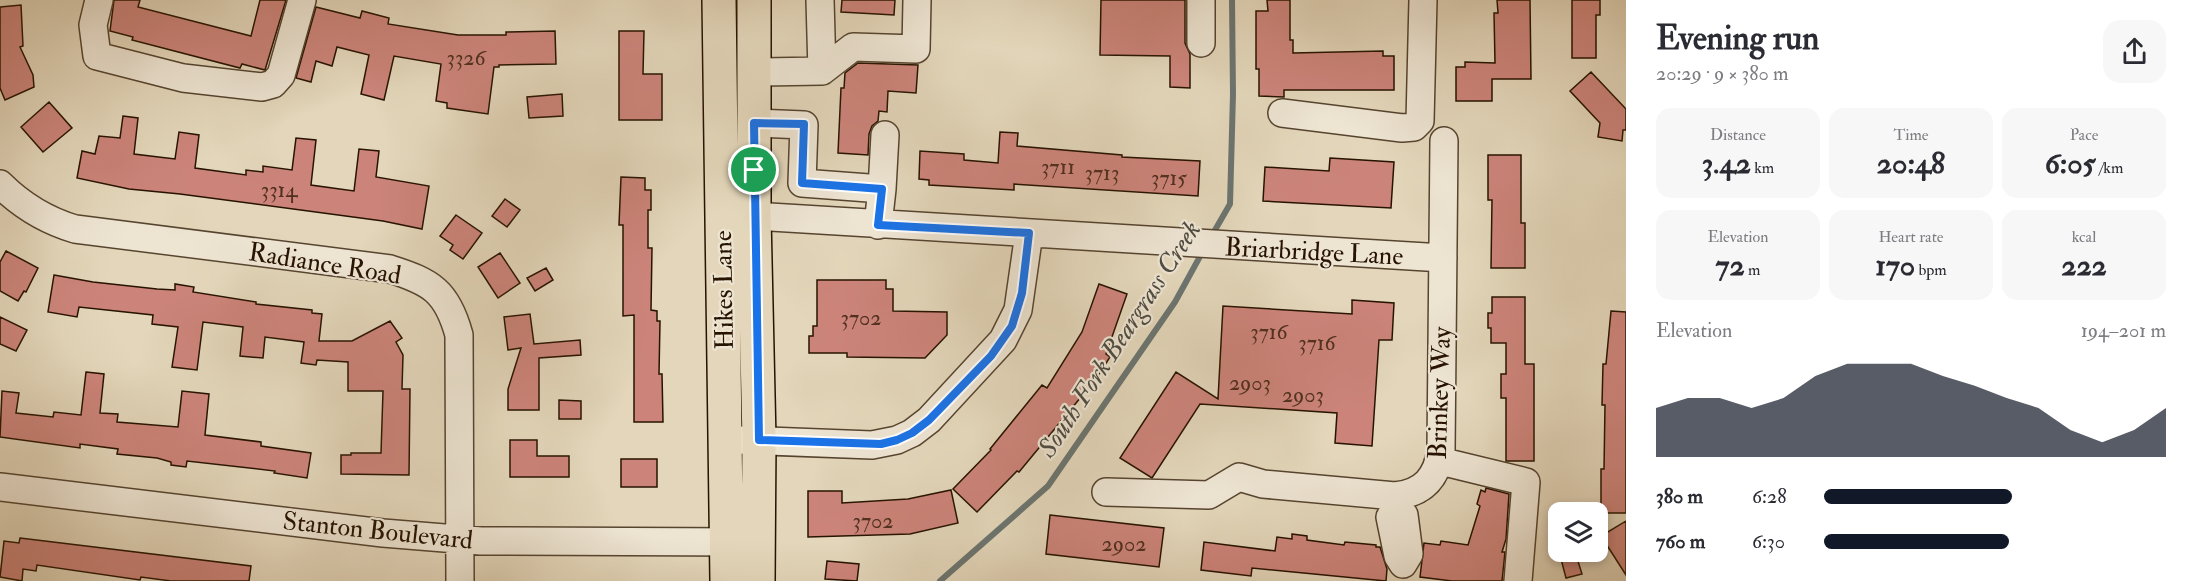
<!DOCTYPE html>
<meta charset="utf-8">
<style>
body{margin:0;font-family:"IM FELL Double Pica",serif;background:#f7f7f7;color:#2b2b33;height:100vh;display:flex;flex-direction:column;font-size:22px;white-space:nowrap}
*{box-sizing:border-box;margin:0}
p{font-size:20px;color:#7c7c81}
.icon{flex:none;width:33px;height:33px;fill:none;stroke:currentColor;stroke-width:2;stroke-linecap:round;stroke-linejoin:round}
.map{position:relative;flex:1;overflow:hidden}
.sheet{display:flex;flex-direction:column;background:#fff;width:570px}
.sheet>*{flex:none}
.buttons{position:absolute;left:1548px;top:502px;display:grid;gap:12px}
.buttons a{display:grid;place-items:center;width:60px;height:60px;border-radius:12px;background:#fff;box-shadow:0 3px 9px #0003;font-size:30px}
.pin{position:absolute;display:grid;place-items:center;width:51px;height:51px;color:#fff;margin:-26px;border:3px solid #fff;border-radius:50%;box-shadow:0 2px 6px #0007}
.round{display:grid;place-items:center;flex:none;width:63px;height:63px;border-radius:18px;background:#f7f7f7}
.overview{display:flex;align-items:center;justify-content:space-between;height:102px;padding:0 30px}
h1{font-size:33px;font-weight:700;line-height:45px}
.stats{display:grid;grid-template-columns:repeat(3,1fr);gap:9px;height:102px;padding:6px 30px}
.stats div{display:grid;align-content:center;border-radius:15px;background:#f7f7f7;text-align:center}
.stats b{font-size:30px;font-weight:700}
.stats small{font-size:16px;font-weight:400}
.stats p{font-size:16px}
.chart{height:168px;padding:12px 30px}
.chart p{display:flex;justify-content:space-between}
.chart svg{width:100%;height:108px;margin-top:6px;fill:#111827;opacity:.7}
ul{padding:0 30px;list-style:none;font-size:20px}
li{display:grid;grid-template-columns:96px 72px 1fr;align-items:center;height:45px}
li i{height:15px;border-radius:8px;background:#111827}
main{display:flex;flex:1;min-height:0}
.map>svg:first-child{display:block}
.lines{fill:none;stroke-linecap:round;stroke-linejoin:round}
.stream{stroke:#6c7570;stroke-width:6}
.building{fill:#cc847a;stroke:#271301;stroke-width:1.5}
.minor-casing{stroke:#56442f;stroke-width:30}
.major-casing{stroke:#271301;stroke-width:36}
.minor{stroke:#ede4d2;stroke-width:27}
.major{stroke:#e3d6ba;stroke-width:33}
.route-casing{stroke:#fff;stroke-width:12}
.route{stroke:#1a73e8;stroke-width:8}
.labels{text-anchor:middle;stroke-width:4.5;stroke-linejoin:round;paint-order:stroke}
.number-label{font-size:22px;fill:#502f1f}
.street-label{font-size:26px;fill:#271301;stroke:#ede4d2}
.water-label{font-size:27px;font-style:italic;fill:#4f4c42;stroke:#ede4d2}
</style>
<main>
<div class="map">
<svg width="1626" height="581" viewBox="0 0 1626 581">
<rect width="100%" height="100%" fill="#e3d6ba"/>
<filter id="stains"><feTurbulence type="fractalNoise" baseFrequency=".00333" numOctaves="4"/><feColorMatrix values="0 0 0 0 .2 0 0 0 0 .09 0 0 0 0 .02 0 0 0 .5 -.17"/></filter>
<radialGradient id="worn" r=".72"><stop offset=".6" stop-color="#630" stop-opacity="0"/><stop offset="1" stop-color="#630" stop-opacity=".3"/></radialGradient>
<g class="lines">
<path class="stream" d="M1211 237 1230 204 1233 94 1232 0
M940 581 1048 486 1175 302 1203 251"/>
</g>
<path class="building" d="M114 0H140L138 7 251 36 260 0H286L265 70 242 64 240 68 132 40 133 37 110 31Z
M842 0H895L894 15 841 12Z
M1101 0H1185V43L1190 54V88L1170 87V56L1100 55Z
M1267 0H1290V40H1293V53L1383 51V56H1394V90H1284V97L1259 96V69H1256V11H1268Z
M1497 0H1530L1531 79H1492V101H1456V67H1465V62L1495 63 1494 13H1498Z
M1572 0H1600V15H1596V58H1572Z
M21 5 23 46 20 47 33 75 34 87 5 100 0 88V7Z
M316 7 360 18 362 11 389 18 388 24 458 35H506V32L555 31 556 64 499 65V67H494L488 114 447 108V103L436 101 441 64 394 56 384 100 361 94 369 55 337 47 332 66 316 61 311 82 296 78Z
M619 31H644L643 74H662V120H619Z
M858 63 918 65 916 93 888 91 887 112 879 111 878 121 872 126 869 134 868 155 838 153 841 88H844L845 73Z
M1591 72 1626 109V130H1623L1622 141 1598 137 1600 123 1570 91Z
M562 94 563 116 529 118 527 97Z
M49 102 72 128 43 152 21 127Z
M123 116 138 118 134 154 175 159 179 132 199 135 195 168 246 175V170L263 172V166L292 170 296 138 316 140 311 185 354 191 359 149 379 151 376 177 429 186 422 229 383 221 180 194 129 189 77 178 82 151 95 154 99 136 120 138Z
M1000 132 1018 133 1017 146 1122 155V157L1200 161 1198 196 1014 184V190L929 185V180L919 179 920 151 964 154V160L998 163Z
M1488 155H1521V223H1525V268H1491L1492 200H1488Z
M1330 158 1394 162 1391 208 1263 201 1265 167 1329 171Z
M621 177 645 178V190H651V210H648V248H652L651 310 657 311V321H660L659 374H662L663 422H634V315L623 316V225H619Z
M505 199 520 210 507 227 492 216Z
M456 215 482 233 463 259 450 250 453 245 440 236Z
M6 251 38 268 26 292 24 291 18 301 0 291V262Z
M500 253 520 283 498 298 478 267Z
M546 268 553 280 535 291 527 278Z
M54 275 93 282 157 289 175 290V284L194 287 193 292 256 302V304L312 310V313L322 314 319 341H352L390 321 402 338 396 342 403 355 402 389H410L409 475 341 474V455H351V453H381L383 391H348V362L317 360 316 365 301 363 304 342 265 337 263 358 240 356 243 327 203 322 197 370 172 367 178 327 152 324 153 315 79 307 77 317 48 312Z
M817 280H886V289H893V311L947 312V335L925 358 847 357V353H809V336H813V326H817Z
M1099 284 1127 294 1106 354 1110 357 1088 392 1086 391 1019 472 1017 471 977 512 953 489 991 450 990 449 1042 385 1047 388 1082 332Z
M1492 297H1525V364H1534V461H1506V398H1501V374H1506V343H1491V328H1488V313H1492Z
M1352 300 1394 303 1392 340H1379L1372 446 1335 443 1337 413 1200 404 1152 478 1120 458 1176 372 1218 399 1223 306 1352 314Z
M1611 311 1626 312V513H1601V469H1604L1605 405H1602L1603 364H1606Z
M530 314 534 344 580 340 581 355 539 358V410H508V389L521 348 508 350 504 317Z
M0 317 27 330 16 351 0 344Z
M86 372 104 374 100 413 118 414 117 422 178 427 182 391 209 394 205 435 261 442V446L311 453 307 478 274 473 275 471 187 461 186 467 171 465V462L157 458 117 454 118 449 80 444V448L0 437 2 391 19 393 16 413 53 417 54 412 81 415Z
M559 400 581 401V419H559Z
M510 440H537V456H569V477H510Z
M621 459H657V487H621Z
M1486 488 1509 494 1506 539 1502 552H1505L1502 581H1452L1420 577 1424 543 1440 545 1441 541 1468 545 1480 506 1477 504 1481 490 1485 492Z
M951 490 958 523 910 534 808 537V491H842V503L908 499Z
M1050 515 1164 528 1159 567 1046 554Z
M1626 521V575L1601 536Z
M1292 534 1307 536V540L1344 545 1345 542 1376 545V547H1380L1387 569 1386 581 1252 568 1251 576 1201 570 1204 542 1275 551 1277 537 1292 539Z
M20 538 251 566 249 581H171L141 577 140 580 37 565 36 571 23 569 22 581 0 577 4 541 19 543Z
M1576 555 1582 574 1566 578 1561 559Z
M827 561 859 564 857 581 825 579Z"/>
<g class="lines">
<defs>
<path id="minor" d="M99 0 93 25 97 56 183 78 262 87 273 84 281 75 302 0
M820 0 822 71
M1201 0V43
M754 72 822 71 853 47 916 49 917 0
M1282 113 1402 128 1414 127 1420 121 1423 0
M754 123 804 125 802 183 882 189 878 225
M0 184C22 206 45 220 75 229L390 269C431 282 447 291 459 335L460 581
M882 189 885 135
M754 216 1443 258
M739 440 872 445 897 440 912 433 929 420 1003 340 1018 310 1029 233
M1440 461 1526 482 1518 581
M0 487 383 533 481 541 745 542
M1106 492 1209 495 1239 477 1263 484 1395 496C1424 493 1437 477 1441 450L1444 141
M1395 496 1396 509 1390 517 1398 556 1403 564 1409 554 1404 515 1396 509"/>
<path id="major" d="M719 0 727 581
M754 0V216L759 440 758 581"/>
</defs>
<use href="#minor" class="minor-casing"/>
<use href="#major" class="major-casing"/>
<use href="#minor" class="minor"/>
<use href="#major" class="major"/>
</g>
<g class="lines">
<defs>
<path id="route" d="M754 123 804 124 802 183 882 189 878 225 1029 233 1022 293 1012 326 991 356 929 420 912 433 897 440 881 444 759 440Z"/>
</defs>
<use href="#route" class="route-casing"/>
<use href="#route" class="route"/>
</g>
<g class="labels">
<g class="number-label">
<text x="466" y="65">3326</text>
<text x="1058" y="174">3711</text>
<text x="1102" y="180">3713</text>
<text x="1169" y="185">3715</text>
<text x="279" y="197">3314</text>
<text x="861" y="325">3702</text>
<text x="1269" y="339">3716</text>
<text x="1317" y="350">3716</text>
<text x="1250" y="390">2903</text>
<text x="1303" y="402">2903</text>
<text x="873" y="528">3702</text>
<text x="1124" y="551">2902</text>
</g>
<g class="street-label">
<text transform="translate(1314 251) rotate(3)" y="9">Briarbridge Lane</text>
<text transform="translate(325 263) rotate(9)" y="9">Radiance Road</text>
<text transform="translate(723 290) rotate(-91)" y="9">Hikes Lane</text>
<text transform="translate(1439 393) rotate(-88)" y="9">Brinkey Way</text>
<text transform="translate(378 530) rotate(6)" y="9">Stanton Boulevard</text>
</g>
<g class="water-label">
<text transform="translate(1119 339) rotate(-57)" y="9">South Fork Beargrass Creek</text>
</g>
</g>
<rect width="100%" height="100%" filter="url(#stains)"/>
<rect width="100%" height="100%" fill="url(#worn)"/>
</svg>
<div class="buttons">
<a><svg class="icon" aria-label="layers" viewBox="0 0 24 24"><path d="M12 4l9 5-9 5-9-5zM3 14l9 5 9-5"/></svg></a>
</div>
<div class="pin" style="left:754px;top:170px;background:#1e9e55"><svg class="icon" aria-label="arrive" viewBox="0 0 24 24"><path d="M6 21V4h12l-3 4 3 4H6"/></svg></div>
</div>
<section class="sheet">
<div class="overview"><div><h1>Evening run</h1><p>20:29 · 9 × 380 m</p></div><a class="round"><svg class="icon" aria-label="share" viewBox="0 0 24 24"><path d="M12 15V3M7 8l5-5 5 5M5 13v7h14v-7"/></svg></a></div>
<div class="stats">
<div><p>Distance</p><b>3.42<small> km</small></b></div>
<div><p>Time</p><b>20:48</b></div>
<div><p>Pace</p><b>6:05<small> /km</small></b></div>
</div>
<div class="stats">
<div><p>Elevation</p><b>72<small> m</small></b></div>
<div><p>Heart rate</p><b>170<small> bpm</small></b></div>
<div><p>kcal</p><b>222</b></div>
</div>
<div class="chart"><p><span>Elevation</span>194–201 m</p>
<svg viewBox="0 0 160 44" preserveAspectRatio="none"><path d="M0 44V24L10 20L20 20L30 24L40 20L50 11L60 6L70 6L80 6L90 11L100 15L110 20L120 24L130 33L140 38L150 33L160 24V44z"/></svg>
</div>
<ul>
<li><b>380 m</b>6:28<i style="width:55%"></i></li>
<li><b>760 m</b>6:30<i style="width:54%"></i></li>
</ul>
</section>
</main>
